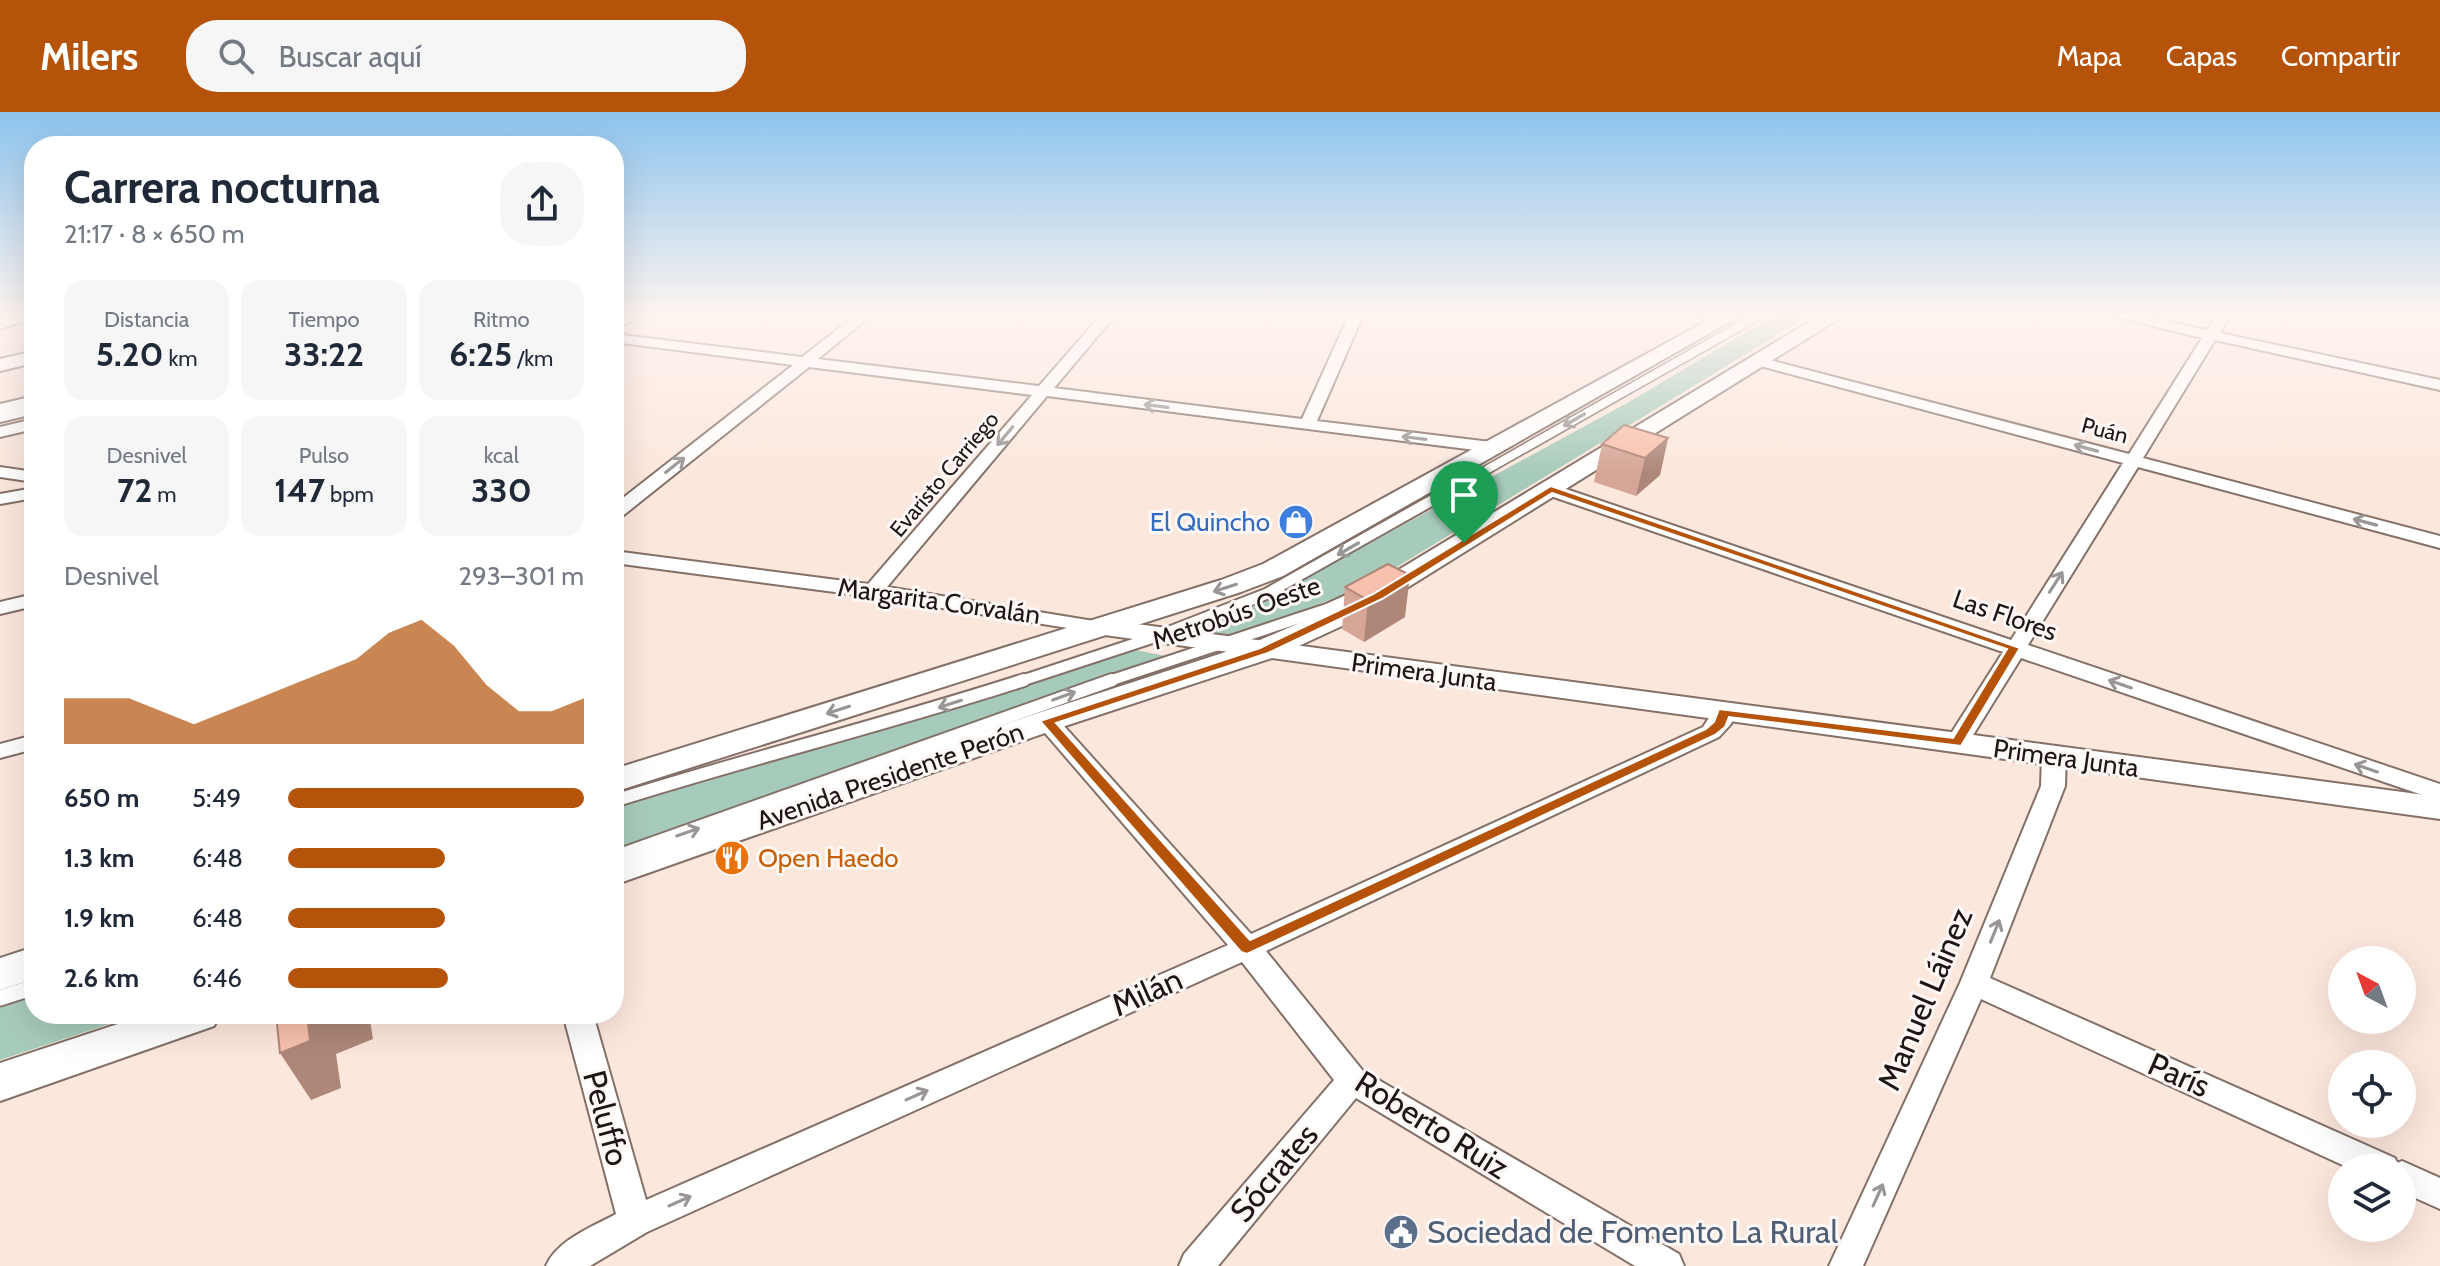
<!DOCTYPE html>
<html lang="es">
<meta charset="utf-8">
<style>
body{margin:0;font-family:Cabin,sans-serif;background:#f6f6f7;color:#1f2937;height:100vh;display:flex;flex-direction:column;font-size:30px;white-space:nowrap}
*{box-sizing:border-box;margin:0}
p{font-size:26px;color:#747a83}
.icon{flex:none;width:44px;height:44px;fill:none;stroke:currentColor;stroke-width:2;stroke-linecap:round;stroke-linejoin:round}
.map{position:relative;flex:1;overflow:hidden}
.panel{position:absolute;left:24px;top:24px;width:600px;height:888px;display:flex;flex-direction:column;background:#fff;border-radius:32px;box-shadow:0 8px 32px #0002}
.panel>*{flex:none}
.needle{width:52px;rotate:319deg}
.tools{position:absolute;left:2328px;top:834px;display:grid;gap:16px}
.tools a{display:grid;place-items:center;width:88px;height:88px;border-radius:50%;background:#fff;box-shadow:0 8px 32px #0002;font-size:40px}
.pin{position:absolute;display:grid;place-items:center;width:68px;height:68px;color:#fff;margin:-82px -34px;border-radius:50% 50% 50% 0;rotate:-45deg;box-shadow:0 0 8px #0007}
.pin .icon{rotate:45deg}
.round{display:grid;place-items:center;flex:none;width:84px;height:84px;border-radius:32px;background:#f6f6f7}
.overview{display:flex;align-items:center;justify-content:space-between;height:136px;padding:0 40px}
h1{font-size:44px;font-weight:800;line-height:60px}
.figures{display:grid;grid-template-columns:repeat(3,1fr);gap:12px;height:136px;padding:8px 40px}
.figures div{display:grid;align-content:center;border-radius:20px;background:#f6f6f7;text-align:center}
.figures b{font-size:34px;font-weight:800}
.figures small{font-size:22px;font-weight:400}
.figures p{font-size:22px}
.chart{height:224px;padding:16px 40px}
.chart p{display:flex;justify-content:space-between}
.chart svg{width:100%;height:144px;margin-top:8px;fill:#b45309;opacity:.7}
ul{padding:0 40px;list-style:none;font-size:26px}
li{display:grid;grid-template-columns:128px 96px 1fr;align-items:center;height:60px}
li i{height:20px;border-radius:10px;background:#b45309}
header{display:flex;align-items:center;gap:48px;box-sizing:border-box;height:112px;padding:0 40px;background:#b45309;color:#fff}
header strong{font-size:38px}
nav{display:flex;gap:44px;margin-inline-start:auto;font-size:28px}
.search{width:560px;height:72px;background:#f6f6f7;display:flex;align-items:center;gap:20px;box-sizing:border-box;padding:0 28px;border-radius:32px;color:#747a83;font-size:30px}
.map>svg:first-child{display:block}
.green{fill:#a7cbba}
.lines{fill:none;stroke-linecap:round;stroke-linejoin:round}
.service-far3-casing{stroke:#837067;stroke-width:11}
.service-far2-casing{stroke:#837067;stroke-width:14}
.service-far1-casing{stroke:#837067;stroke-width:16}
.service-casing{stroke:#837067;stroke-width:19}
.minor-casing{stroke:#837067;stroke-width:4}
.tertiary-casing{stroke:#837067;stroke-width:4}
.secondary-casing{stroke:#837067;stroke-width:4}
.motorway-casing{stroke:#837067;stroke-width:4}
.service-far3{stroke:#fff;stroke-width:8}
.service-far2{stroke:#fff;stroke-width:10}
.service-far1{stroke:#fff;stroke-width:12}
.service{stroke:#fff;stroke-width:15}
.minor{fill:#fff;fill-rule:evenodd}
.tertiary{fill:#fff;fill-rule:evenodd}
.secondary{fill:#fff;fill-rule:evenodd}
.motorway{fill:#fff;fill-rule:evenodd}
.wall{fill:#d5a695}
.shaded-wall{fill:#ae8779}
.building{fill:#f8c1ad;stroke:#ae8779;stroke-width:2}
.oneway{stroke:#999695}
.route{fill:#b45309;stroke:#fff;stroke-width:2;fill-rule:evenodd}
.labels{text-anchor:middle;stroke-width:6;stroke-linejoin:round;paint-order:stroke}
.far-street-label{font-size:22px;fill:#1d1613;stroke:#fdf8f6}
.shop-label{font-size:26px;fill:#366cbe;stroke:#fdf8f6;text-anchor:end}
.street-label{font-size:26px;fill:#1d1613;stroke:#fdf8f6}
.food-label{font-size:26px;fill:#c56008;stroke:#fdf8f6;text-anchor:start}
.near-street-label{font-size:32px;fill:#1d1613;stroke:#fdf8f6}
.near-service-label{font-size:32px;fill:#4e5e75;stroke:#fdf8f6;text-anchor:start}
</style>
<header>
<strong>Milers</strong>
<div class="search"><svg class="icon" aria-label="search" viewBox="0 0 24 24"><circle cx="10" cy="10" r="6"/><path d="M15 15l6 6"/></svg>Buscar aquí</div>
<nav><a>Mapa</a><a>Capas</a><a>Compartir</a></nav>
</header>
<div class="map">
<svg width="2440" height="1154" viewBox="0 0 2440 1154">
<rect width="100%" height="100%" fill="#fce7dd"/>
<path class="green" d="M1778 201H1813L1369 472 1239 524 1214 521 1210 507 1282 479 1629 290Z
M1126 536 1170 545 614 742V694Z
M34 879V902H140L0 948V890Z"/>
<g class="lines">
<defs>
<path id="service-far3" d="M1474 365 1763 201"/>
<path id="service-far2" d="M1018 570 1161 523 1266 482 1477 363
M1106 570 1327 497 1356 484"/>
<path id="service-far1" d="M614 689C750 646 888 612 1024 568
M614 745 1112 568"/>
<path id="service" d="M0 886 34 875"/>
<path id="minor" d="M19 201H34V205L0 217V208Z
M628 201H644L614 219V209Z
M859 201H874L818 247 1039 274 1103 201H1117L1054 276 1302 307 1350 201H1364L1317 309 1491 330 1499 335 1491 340 1047 284 887 475 1106 511 1109 515 1106 519 1099 521 873 485 614 451V439L868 472 1032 283 809 255 620 406 614 407V393L793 253 614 230V222L802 245Z
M1689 201H1732L1735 204C1725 211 1699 208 1689 201Z
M2101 201H2126L2207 218 2218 201H2232L2220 221 2440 268V278L2215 228 2143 346 2440 424V436L2138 355 2028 533 2440 672V689L2021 546 1965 636H1949L1945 631 2003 540 1545 382 1542 378 1545 374H1557L2011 528 2123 351 1753 252 1751 249 1758 245 2129 342 2202 226Z
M34 307V317L0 325V315Z
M0 355 34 360V370L0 365Z
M34 376V386L0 392V382Z
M34 482V494L0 502V490Z
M1724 593 1732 595 1735 600 1731 612 1719 625 1266 839 1363 959 1679 1142 1684 1154H1635L1356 986 1218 1154H1179L1184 1142 1334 968 1242 850 647 1120 590 1154H546C557 1128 592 1115 616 1102L563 902H593L646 1088 1228 833 1039 614 1036 609 1039 604H1055L1251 822 1703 615 1716 595Z
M34 623V637L0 646V632Z
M2054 636 2062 639 2066 644 2065 674 1990 866 2395 1046 2397 1051 2402 1049 2440 1066V1097L2402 1080V1056H2349L1981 887 1863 1154H1829L1960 871 2041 674 2042 644 2046 639Z"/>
<path id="tertiary" d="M34 239V251L0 259V247Z
M1099 507 2440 685V707L1090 521 1086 515 1090 509Z"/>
<path id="secondary" d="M1721 201H1745L1283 464 1241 480 614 680V657L1221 468 1263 452Z
M1824 201H1848L1357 507 1275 545 1059 616 614 773V746L1035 602 1253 531 1337 495Z
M34 835V867L0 878V846Z
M148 902H220L214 914 0 989V951Z"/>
<path id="motorway" d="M34 284V302L0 310V292Z"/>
</defs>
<use href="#service-far3" class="service-far3-casing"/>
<use href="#service-far2" class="service-far2-casing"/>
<use href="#service-far1" class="service-far1-casing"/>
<use href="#service" class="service-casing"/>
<use href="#minor" class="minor-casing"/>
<use href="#tertiary" class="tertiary-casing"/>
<use href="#secondary" class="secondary-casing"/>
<use href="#motorway" class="motorway-casing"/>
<use href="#service-far3" class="service-far3"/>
<use href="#service-far2" class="service-far2"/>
<use href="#service-far1" class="service-far1"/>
<use href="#service" class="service"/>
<use href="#minor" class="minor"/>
<use href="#tertiary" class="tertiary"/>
<use href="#secondary" class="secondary"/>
<use href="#motorway" class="motorway"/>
</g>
<path class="wall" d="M1668 326 1660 363 1636 384 1594 370 1602 332Z
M1345 475 1405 505 1364 530 1342 517Z"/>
<path class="shaded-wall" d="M1668 326 1660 363 1636 384 1645 346Z
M1410 463 1405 505 1364 530 1368 488Z
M307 902H369L373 927 336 942 341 976 311 988 280 941Z
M428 902H444L430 907Z"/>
<path class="building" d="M1624 313 1668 326 1645 346 1602 332Z
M1388 452 1410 463 1368 488 1345 475Z
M276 902H307L310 929 280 941Z"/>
<defs><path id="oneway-shaft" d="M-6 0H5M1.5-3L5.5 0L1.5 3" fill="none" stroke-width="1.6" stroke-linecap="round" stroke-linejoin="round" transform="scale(2)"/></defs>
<g class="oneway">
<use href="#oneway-shaft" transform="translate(1156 294) rotate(-173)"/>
<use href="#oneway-shaft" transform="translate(1574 308) rotate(150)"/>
<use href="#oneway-shaft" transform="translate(1005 324) rotate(130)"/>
<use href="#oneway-shaft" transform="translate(1414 326) rotate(-173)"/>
<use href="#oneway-shaft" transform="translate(2086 336) rotate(-165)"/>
<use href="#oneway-shaft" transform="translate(675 353) rotate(-38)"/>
<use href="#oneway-shaft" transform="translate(2365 410) rotate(-165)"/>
<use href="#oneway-shaft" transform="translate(1348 437) rotate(150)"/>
<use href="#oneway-shaft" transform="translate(2056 470) rotate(-57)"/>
<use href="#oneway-shaft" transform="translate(1225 476) rotate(162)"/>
<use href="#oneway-shaft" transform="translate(2120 572) rotate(-161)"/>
<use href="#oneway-shaft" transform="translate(1064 584) rotate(-20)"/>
<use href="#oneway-shaft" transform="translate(950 592) rotate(162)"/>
<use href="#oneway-shaft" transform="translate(838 598) rotate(162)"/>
<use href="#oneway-shaft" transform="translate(2366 656) rotate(-161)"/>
<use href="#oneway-shaft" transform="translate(688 720) rotate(-19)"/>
<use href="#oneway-shaft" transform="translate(1995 819) rotate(-68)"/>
<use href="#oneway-shaft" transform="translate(917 983) rotate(-24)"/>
<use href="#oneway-shaft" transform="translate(1878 1083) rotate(-66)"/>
<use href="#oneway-shaft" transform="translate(680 1089) rotate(-24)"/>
</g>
<linearGradient id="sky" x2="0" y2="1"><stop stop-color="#8dc4ee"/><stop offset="0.56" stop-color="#fef4f0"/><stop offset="1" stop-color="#fef4f0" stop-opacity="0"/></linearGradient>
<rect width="2440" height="362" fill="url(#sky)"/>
<path class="route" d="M1551 374 2020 536 1961 634 1729 605 1725 615 1715 623 1247 842 1241 840 1040 609 1260 536 1373 482ZM1552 381 2007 537 1953 626 1719 597 1714 610 1706 617 1250 828 1056 611 1268 541 1382 487Z"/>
<defs>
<symbol id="shop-disc" viewBox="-11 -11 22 22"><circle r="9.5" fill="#3f7fe0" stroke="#fdf8f6"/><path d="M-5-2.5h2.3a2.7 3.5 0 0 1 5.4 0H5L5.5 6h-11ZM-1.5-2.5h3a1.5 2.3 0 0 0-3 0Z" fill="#fff"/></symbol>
<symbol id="restaurant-disc" viewBox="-11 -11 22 22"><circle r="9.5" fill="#e8710a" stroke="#fdf8f6"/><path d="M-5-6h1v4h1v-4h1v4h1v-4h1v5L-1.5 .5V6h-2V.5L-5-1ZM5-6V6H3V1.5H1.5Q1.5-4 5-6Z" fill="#fff"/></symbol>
<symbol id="civic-disc" viewBox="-11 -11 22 22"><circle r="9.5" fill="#5c6f8a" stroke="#fdf8f6"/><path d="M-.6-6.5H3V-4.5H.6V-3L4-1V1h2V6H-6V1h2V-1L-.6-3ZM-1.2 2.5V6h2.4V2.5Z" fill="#fff"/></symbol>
</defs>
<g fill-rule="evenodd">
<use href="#shop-disc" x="1276" y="390" width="40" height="40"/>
<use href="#restaurant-disc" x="712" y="726" width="40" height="40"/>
<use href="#civic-disc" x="1381" y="1100" width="40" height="40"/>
</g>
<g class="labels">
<g class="far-street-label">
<text transform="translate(2105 318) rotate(15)" y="8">Puán</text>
<text transform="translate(944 362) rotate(-50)" y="8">Evaristo Carriego</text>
</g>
<g class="shop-label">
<text x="1270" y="419">El Quincho</text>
</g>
<g class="street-label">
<text transform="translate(939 489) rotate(8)" y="9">Margarita Corvalán</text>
<text transform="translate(1236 501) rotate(-19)" y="9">Metrobús Oeste</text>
<text transform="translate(2005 503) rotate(19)" y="9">Las Flores</text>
<text transform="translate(1424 560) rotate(8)" y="9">Primera Junta</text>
<text transform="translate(2066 646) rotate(8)" y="9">Primera Junta</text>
<text transform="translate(890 664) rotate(-19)" y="9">Avenida Presidente Perón</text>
</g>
<g class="food-label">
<text x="758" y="755">Open Haedo</text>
</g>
<g class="near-street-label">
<text transform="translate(1147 880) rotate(-24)" y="11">Milán</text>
<text transform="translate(1925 887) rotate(-67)" y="11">Manuel Láinez</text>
<text transform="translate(2179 963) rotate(24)" y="11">París</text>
<text transform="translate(606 1006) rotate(75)" y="11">Peluffo</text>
<text transform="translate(1432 1013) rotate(32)" y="11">Roberto Ruiz</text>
<text transform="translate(1274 1061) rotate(-50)" y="11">Sócrates</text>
</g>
<g class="near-service-label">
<text x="1427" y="1131">Sociedad de Fomento La Rural</text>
</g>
</g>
</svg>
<div class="tools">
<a><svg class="needle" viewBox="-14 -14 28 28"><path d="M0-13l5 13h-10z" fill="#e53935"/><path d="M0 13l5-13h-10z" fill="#747a83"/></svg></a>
<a><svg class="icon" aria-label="locate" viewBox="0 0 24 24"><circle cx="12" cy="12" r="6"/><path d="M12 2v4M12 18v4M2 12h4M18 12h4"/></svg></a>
<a><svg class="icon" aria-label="layers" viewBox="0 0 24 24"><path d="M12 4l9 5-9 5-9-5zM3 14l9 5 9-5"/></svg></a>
</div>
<div class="pin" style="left:1464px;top:431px;background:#1e9e55"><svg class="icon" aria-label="arrive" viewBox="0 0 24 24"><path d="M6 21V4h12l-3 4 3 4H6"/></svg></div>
<section class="panel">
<div class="overview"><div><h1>Carrera nocturna</h1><p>21:17 · 8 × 650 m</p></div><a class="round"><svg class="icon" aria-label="share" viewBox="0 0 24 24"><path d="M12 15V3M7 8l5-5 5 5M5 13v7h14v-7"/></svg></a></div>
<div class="figures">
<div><p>Distancia</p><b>5.20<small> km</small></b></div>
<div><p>Tiempo</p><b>33:22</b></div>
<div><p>Ritmo</p><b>6:25<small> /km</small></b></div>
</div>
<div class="figures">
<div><p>Desnivel</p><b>72<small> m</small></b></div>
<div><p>Pulso</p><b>147<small> bpm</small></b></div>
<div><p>kcal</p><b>330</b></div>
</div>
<div class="chart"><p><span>Desnivel</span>293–301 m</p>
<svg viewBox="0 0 160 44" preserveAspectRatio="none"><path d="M0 44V30L10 30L20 30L30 34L40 38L50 34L60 30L70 26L80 22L90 18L100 10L110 6L120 14L130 26L140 34L150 34L160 30V44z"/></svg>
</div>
<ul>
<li><b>650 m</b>5:49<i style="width:100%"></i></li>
<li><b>1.3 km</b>6:48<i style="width:53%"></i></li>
<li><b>1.9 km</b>6:48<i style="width:53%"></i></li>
<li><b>2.6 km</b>6:46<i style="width:54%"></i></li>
</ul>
</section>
</div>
